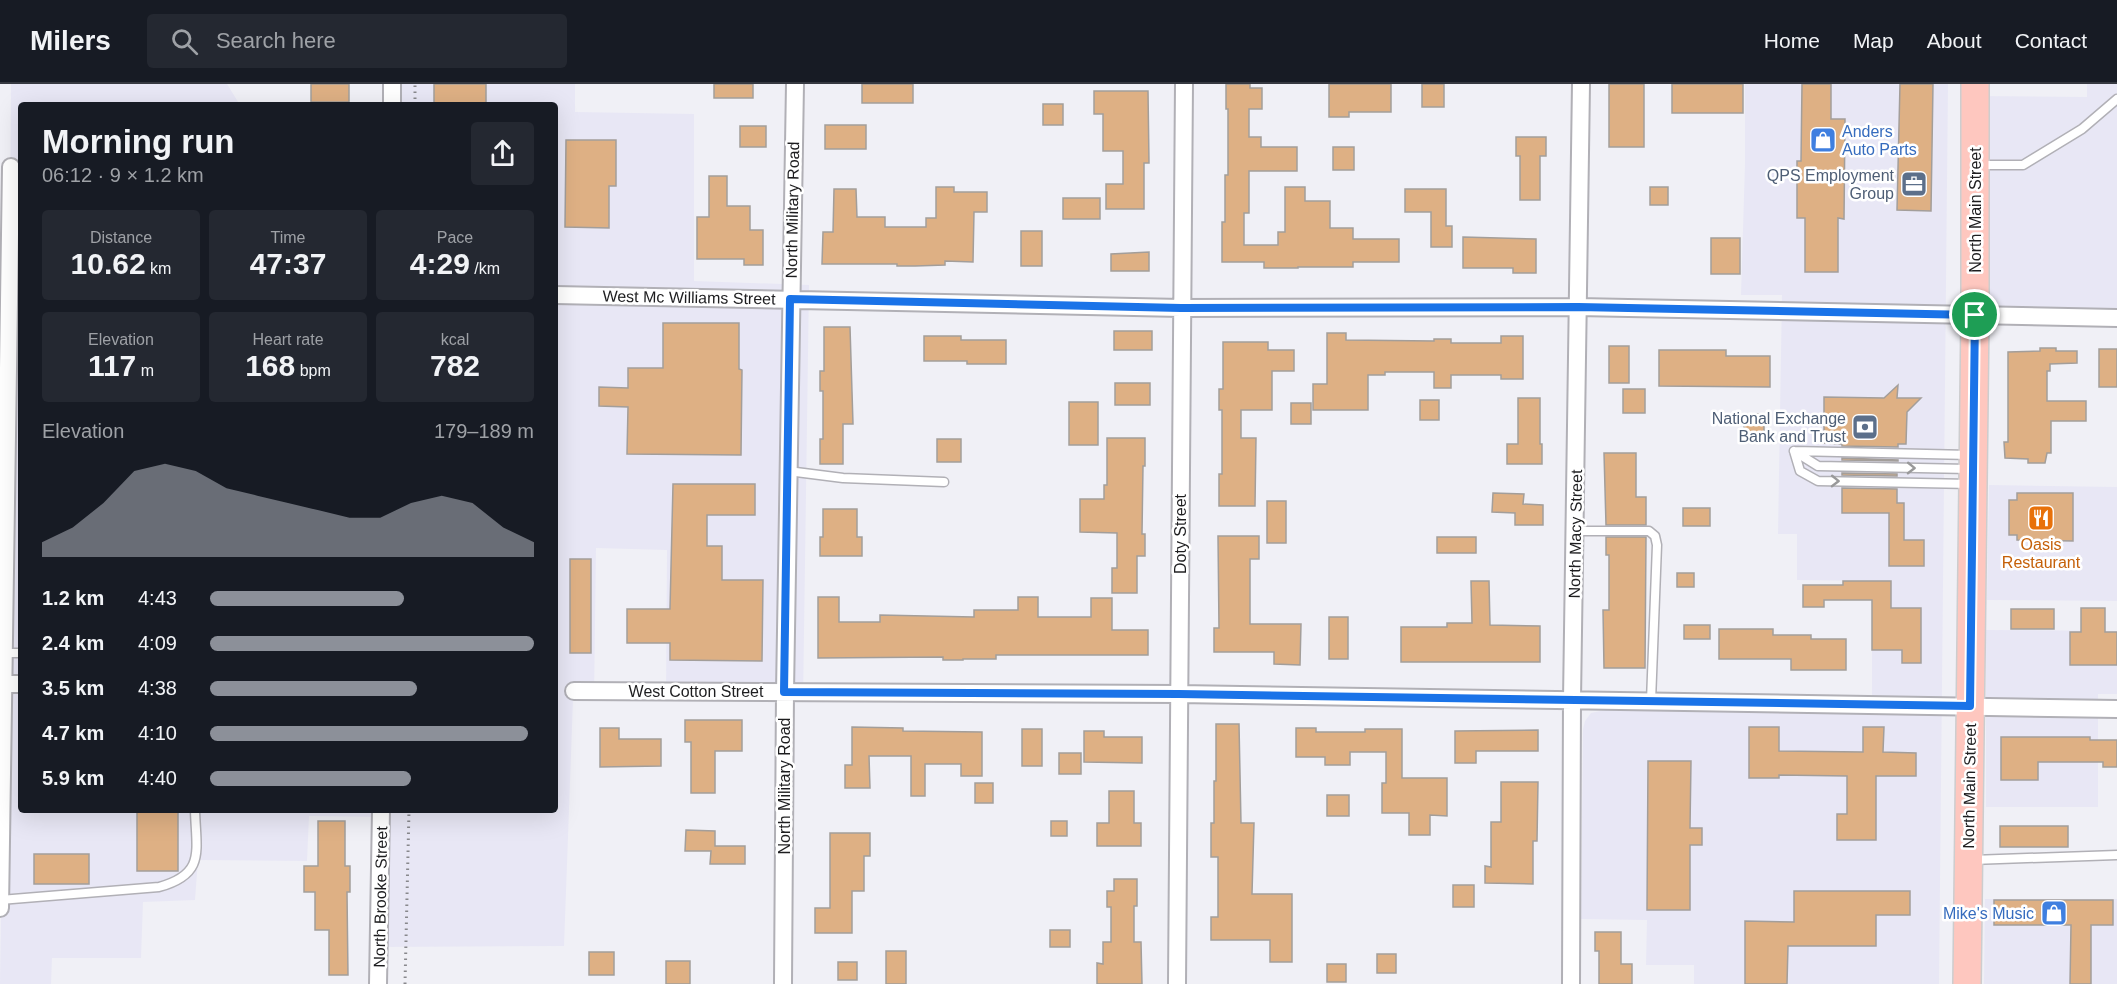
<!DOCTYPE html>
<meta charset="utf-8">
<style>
body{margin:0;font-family:Helvetica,sans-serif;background:#242831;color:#f1f3f6;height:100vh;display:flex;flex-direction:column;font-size:22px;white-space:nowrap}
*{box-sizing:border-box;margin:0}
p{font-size:20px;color:#9ea1a6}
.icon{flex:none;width:33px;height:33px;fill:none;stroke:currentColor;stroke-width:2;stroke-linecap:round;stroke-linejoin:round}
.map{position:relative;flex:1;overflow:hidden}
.drawer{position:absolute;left:18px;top:18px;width:540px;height:711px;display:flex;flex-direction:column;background:#171b24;border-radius:6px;box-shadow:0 6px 24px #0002}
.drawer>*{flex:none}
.pin{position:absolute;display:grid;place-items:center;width:51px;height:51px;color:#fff;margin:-26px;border:3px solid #fff;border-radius:50%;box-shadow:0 2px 6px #0007}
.round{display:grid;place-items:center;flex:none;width:63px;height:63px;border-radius:6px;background:#242831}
.overview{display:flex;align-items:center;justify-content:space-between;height:102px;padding:0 24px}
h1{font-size:33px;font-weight:800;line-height:45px}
.figures{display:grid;grid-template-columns:repeat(3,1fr);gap:9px;height:102px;padding:6px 24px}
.figures div{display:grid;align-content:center;border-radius:6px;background:#242831;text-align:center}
.figures b{font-size:30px;font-weight:800}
.figures small{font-size:16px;font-weight:400}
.figures p{font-size:16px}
.chart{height:168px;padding:12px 24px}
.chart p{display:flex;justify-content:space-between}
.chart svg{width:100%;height:108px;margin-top:6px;fill:#8c9099;opacity:.7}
ul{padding:0 24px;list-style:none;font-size:20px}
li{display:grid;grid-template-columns:96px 72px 1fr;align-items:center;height:45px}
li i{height:15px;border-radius:8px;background:#8c9099}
header{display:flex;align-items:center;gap:36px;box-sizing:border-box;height:84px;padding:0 30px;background:#171b24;border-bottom:2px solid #363941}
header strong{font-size:28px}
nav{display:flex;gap:33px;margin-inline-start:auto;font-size:21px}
.search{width:420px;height:54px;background:#242831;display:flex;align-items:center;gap:15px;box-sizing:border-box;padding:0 21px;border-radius:6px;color:#9ea1a6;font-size:22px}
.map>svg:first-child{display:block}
.built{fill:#e8e7f5}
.building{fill:#deb084;stroke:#a39e9a;stroke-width:1.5}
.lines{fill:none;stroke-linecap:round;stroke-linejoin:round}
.lane-casing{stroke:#b1b0b6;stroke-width:11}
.street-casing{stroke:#b1b0b6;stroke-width:20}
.primary-casing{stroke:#cdcdce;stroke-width:30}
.path{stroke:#88888c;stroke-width:3;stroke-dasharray:1.5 4.5;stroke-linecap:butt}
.lane{stroke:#fff;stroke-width:8}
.street{stroke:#fff;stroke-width:16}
.primary{stroke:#fec7bf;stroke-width:27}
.oneway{stroke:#99999a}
.route-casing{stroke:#fff;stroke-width:12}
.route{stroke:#1a73e8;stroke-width:8}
.labels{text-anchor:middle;stroke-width:5;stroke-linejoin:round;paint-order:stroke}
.shop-label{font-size:16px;fill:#366cbe;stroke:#fff;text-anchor:start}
.service-label{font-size:16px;fill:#4e5e75;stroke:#fff;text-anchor:end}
.street-label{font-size:16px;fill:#1d1d1f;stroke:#fff}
.food-label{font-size:16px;fill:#c56008;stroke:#fff}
</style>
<header>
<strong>Milers</strong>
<div class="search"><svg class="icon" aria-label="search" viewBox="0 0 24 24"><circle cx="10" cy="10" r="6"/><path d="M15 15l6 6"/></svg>Search here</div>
<nav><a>Home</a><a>Map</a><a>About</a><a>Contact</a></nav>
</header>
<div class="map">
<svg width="2117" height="900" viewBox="0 0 2117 900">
<rect width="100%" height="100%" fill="#f0f0f6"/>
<path class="built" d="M11 0H227L240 21H21V726H555V21H392V0H575V28L694 30V197L809 201 803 618 666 615 667 466 596 464 594 615 573 616 564 862 379 863 381 733 309 732 307 777 198 776 195 816 143 818 141 874H52L51 900H0L10 195Z
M1745 0H1948L1939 900H1694V881H1646L1647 836 1581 835 1583 645 1585 637 1591 629 1605 626 1872 629V497L1797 496V450H1778L1782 211H1741L1745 80Z
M2087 0H2117V234L1975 231V12L2087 13Z
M1989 401 2117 403V517L1987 516Z
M1986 546 2117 547V610H2098V723H1986Z
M1985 815H2117V900H1984Z"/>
<path class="building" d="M311 0H349V18H311Z
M434 0H486V21H434Z
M714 0H753V14H714Z
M862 0H913V19H862Z
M1226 0H1250V4H1262V25H1249V53H1261V63H1297V87H1249V129H1244V161H1278V148H1285V103H1305V117H1330V144H1353V155H1399V178H1353V183H1298V184H1264V178H1222V138H1225V91H1228V25H1226Z
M1329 0H1391V28H1349V33H1329Z
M1422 0H1444V23H1422Z
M1609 0H1644V63H1609Z
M1672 0H1743V29H1672Z
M1802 0H1831V35H1845L1844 135 1838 134V188H1805V134H1797V77H1801Z
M1900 0H1933L1931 127 1897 126Z
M1094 7H1148L1149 79H1144V125H1106V100H1123V67H1103V30H1094Z
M1043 20H1063V41H1043Z
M825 41H866V65H825Z
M740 42H766V63H740Z
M1516 53H1546V72H1540V116H1520V72H1516Z
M566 56H616V102H609V144L565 143Z
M1333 63H1354V86H1333Z
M709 92H727V122H750V146H763V181H744V175H697V133H709Z
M936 103H954V108H987V128H974L973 178 945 177V181L915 182H897V180H822L823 148H833L834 105H856L857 133H885V143H926V134H936Z
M1650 103H1668V121H1650Z
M1405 105H1446V142H1452V163H1431V128H1405Z
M1063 114H1100V135H1063Z
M1021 147H1042V182H1021Z
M1463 153 1536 155V189H1513V184H1463Z
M1711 154H1740V190H1711Z
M1149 168V187H1111V170Z
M663 239H739V285L742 286 741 371 627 370 628 323 599 322V303L628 304V284H663Z
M824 243H850L853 340H843V380H820V355H823V307H820V287H824Z
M1114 247H1152V266H1114Z
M1327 249H1346V256L1434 257V255H1451V259H1501V252H1523V295H1501V291H1451V304H1434V288H1385V291H1368V326H1313V300H1327Z
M924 252H961V256H1006V280H967V277H924Z
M1223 258H1268V266H1294V287H1272V326H1241V354H1256L1255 422H1219V390H1222V326H1219V305H1223Z
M1609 262H1629V299H1609Z
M2040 264H2056V267H2077V279L2050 280V287H2047V317H2086V337H2051V369H2047L2045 379H2028V375L2005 374 2004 358H2008V268L2040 267Z
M2099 265H2117V303H2099Z
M1659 266H1726V272H1770V303L1659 302Z
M1115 299H1150V321H1115Z
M1898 301 1897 314H1921L1907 328 1906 360H1898V363L1842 362V360L1824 359V313L1884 314Z
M1623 305H1645V329H1623Z
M1518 314H1540V360H1542V380H1507V360H1518Z
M1420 316H1439V336H1420Z
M1069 318H1098V361H1069Z
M1291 319H1311V340H1291Z
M1744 330H1764V351H1744Z
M1107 354H1145V382H1143L1142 450H1145V472H1137V509H1112V484H1117V449L1080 448V415H1104V401H1107Z
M937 355H961V378H937Z
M1604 369H1636V413H1646V441H1606Z
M1842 374 1898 376V377L1842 376Z
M1842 389 1897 390V392L1842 391Z
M673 400H755V431H707V462H722V496H763L762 577 670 576V559H627V525H670Z
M1842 404 1897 405V419H1904V456H1924V482H1889V429H1842Z
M1493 409 1524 410 1523 420 1543 421V441H1515V429L1492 428Z
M2017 409H2073V457L2017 456V451H2009V416H2017Z
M1267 417H1286V459H1267Z
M1683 424H1710V442H1683Z
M823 425H857V453H862V472H820V453H823Z
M1218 452H1259V475H1250V540H1301L1300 581 1274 580V568H1214V544H1219Z
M1437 453H1476V469H1437Z
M1606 453H1646L1645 584H1604L1603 526H1609V471H1606Z
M570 475H591V569H570Z
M1677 489H1694V503H1677Z
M1471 497H1489L1490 541 1540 542V578H1401V543H1447V539H1472Z
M1843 497H1891V524H1921V579H1902V566H1872V516H1824V523H1803V501H1843Z
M818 513H839V538H880V531L974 533V526H1018V513H1038V533H1091V514H1112V546H1148V571H996V575H963V576H943V573L818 574Z
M2081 524H2105V548H2117V581H2070V548H2081Z
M2011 525H2054V545H2011Z
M1329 533H1348V575H1329Z
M1684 541H1710V555H1684Z
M1719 545H1773V551H1811V555H1846V586H1791V575H1719Z
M685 636H742V667H715V709H691V658H685Z
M1216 640H1239L1241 739H1254L1252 810H1292V878H1270V856H1211V833H1218V773H1211V739H1214V697H1216Z
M852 643 903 644V647L982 648V692H961V680H925V712H911V672H869L870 704H845V681H852Z
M1749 643H1779V667L1863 668V643H1884L1883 668 1916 669V692H1876V756H1837V730H1847V692L1779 691V694H1749Z
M600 644H619V655H661V682L600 683Z
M1296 644H1316V648H1365V645H1402V694H1447V732L1430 731V751H1409V729H1382V699H1386V668H1350V681H1325V673H1296Z
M1022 645H1042V682H1022Z
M1538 646V667H1476V679H1455V647Z
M1084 647H1104V653H1142V679L1084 678Z
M2001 653H2090V656H2117V683H2103V678H2038V696H2001Z
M1059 669H1081V690H1059Z
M1648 677H1691L1690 744H1702V761H1690V826H1647Z
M1501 698H1538L1537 757H1533V800L1485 799V782L1491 783V738H1501Z
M975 699H993V719H975Z
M1109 707H1134V739H1141V762H1097V739H1109Z
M1327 711H1349V732H1327Z
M137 726H178V787H137Z
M318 737H345V782H350V808H347L348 891H329V846H315V808H304V782H318Z
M1051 737H1067V752H1051Z
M2000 742H2068V763H2000Z
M686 746 715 747V762H745V780H710L711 767H685Z
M830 749H870V772H864V807H852V849H815V824H830Z
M34 770H89V800H34Z
M1114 795H1137V822H1134V858H1141L1142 900H1097V879L1103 880V858H1111V823H1107V807H1114Z
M1453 801H1474V823H1453Z
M1794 807H1910V831H1876V862H1788L1787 900H1745V837L1794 838Z
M1994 816H2113V841H2091V900H2070L2071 841H1994Z
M1050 846H1070V863H1050Z
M1595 848H1621V880H1632V900H1599V867H1595Z
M886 867H906V900H886Z
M589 868H614V891H589Z
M1377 870H1396V889H1377Z
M666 877H690V900H666Z
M838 878H857V896H838Z
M1327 880H1346V898H1327Z"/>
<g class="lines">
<defs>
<path id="lane" d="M1979 81H2023L2082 45 2117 15
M1794 367 1800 387 1818 397 1971 400
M1794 367 1818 382 1969 385
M1794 367 1970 371
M788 387 843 394 944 398
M1575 447H1649L1655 452 1657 461 1651 617
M4 569H21
M1972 776 2117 771
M0 816 159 803C206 790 196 767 195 726"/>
<path id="street" d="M392 21V0
M555 211 1181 224 1578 223 2117 234
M3 600H21
M574 607 1179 610 2117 625
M0 824 11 83
M378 900 381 726
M783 900 785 608 795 0
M1177 900 1184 0
M1571 900 1572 616 1581 0"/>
<path id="primary" d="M1967 900 1975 231V0"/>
</defs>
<use href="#lane" class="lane-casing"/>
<use href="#street" class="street-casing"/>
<use href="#primary" class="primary-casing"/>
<path class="path" d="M415 21V0
M405 900 409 726"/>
<use href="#lane" class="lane"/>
<use href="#street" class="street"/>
<use href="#primary" class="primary"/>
</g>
<defs><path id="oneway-chevron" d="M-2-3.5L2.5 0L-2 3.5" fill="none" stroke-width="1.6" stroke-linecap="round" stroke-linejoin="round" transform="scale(1.5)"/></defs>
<g class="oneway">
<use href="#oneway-chevron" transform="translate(1911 384) rotate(1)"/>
<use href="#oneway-chevron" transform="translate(1835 397) rotate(1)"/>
</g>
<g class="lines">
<defs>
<path id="route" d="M790 215 1181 224 1578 223 1975 231 1970 622 1179 610 784 608Z"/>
</defs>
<use href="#route" class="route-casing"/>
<use href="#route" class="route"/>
</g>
<defs>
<symbol id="shop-square" viewBox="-11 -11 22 22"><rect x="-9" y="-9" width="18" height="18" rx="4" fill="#3f7fe0" stroke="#fff"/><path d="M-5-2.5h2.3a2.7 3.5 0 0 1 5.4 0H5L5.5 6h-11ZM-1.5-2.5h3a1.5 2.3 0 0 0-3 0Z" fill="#fff"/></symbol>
<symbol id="office-square" viewBox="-11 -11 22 22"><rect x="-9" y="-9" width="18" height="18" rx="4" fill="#5c6f8a" stroke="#fff"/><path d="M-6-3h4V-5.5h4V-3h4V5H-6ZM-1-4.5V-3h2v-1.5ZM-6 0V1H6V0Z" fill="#fff"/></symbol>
<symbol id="bank-square" viewBox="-11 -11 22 22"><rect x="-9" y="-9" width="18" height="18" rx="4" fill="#5c6f8a" stroke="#fff"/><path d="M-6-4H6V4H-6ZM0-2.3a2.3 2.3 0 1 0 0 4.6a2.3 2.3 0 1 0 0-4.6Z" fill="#fff"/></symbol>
<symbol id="restaurant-square" viewBox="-11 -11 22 22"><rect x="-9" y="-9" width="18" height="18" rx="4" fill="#e8710a" stroke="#fff"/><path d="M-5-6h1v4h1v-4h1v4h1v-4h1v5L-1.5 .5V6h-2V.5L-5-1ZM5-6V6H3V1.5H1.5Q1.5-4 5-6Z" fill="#fff"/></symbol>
</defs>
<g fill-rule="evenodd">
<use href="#shop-square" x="1808" y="41" width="30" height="30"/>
<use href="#office-square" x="1899" y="85" width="30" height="30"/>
<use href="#bank-square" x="1850" y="328" width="30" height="30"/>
<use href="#restaurant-square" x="2026" y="419" width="30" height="30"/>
<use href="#shop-square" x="2039" y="814" width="30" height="30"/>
</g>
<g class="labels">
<g class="shop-label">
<text x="1842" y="53">Anders<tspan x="1842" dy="18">Auto Parts</tspan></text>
<text x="2034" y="835" text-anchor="end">Mike's Music</text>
</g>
<g class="service-label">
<text x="1894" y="97">QPS Employment<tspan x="1894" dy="18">Group</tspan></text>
<text x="1846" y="340">National Exchange<tspan x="1846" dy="18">Bank and Trust</tspan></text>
</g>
<g class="street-label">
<text transform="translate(792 126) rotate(-89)" y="6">North Military Road</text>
<text transform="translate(1975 126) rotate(-90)" y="6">North Main Street</text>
<text transform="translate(689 213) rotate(1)" y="6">West Mc Williams Street</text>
<text transform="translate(1180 450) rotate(-90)" y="6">Doty Street</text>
<text transform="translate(1575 450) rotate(-89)" y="6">North Macy Street</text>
<text x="696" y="613">West Cotton Street</text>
<text transform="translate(784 702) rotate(-90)" y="6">North Military Road</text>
<text transform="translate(1969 702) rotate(-89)" y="6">North Main Street</text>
<text transform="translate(380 813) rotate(-89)" y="6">North Brooke Street</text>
</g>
<g class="food-label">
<text x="2041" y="466">Oasis<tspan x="2041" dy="18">Restaurant</tspan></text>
</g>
</g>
</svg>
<div class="pin" style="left:1975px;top:231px;background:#1e9e55"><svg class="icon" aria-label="arrive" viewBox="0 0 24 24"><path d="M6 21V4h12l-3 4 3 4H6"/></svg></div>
<section class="drawer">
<div class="overview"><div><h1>Morning run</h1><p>06:12 · 9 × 1.2 km</p></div><a class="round"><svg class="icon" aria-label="share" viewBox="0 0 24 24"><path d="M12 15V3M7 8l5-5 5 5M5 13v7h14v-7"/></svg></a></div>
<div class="figures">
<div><p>Distance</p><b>10.62<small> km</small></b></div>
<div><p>Time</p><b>47:37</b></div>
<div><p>Pace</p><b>4:29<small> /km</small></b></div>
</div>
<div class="figures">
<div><p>Elevation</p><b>117<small> m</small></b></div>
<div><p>Heart rate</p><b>168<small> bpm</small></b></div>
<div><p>kcal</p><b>782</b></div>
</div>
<div class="chart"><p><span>Elevation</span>179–189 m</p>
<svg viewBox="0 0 160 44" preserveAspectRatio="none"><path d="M0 44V38L10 32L20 22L30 9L40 6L50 9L60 16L70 19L80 22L90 25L100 28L110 28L120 22L130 19L140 22L150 32L160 38V44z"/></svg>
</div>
<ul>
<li><b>1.2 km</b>4:43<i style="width:60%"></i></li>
<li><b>2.4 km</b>4:09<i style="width:100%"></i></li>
<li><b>3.5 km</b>4:38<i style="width:64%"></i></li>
<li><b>4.7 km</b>4:10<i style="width:98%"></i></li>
<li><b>5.9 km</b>4:40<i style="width:62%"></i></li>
</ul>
</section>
</div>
